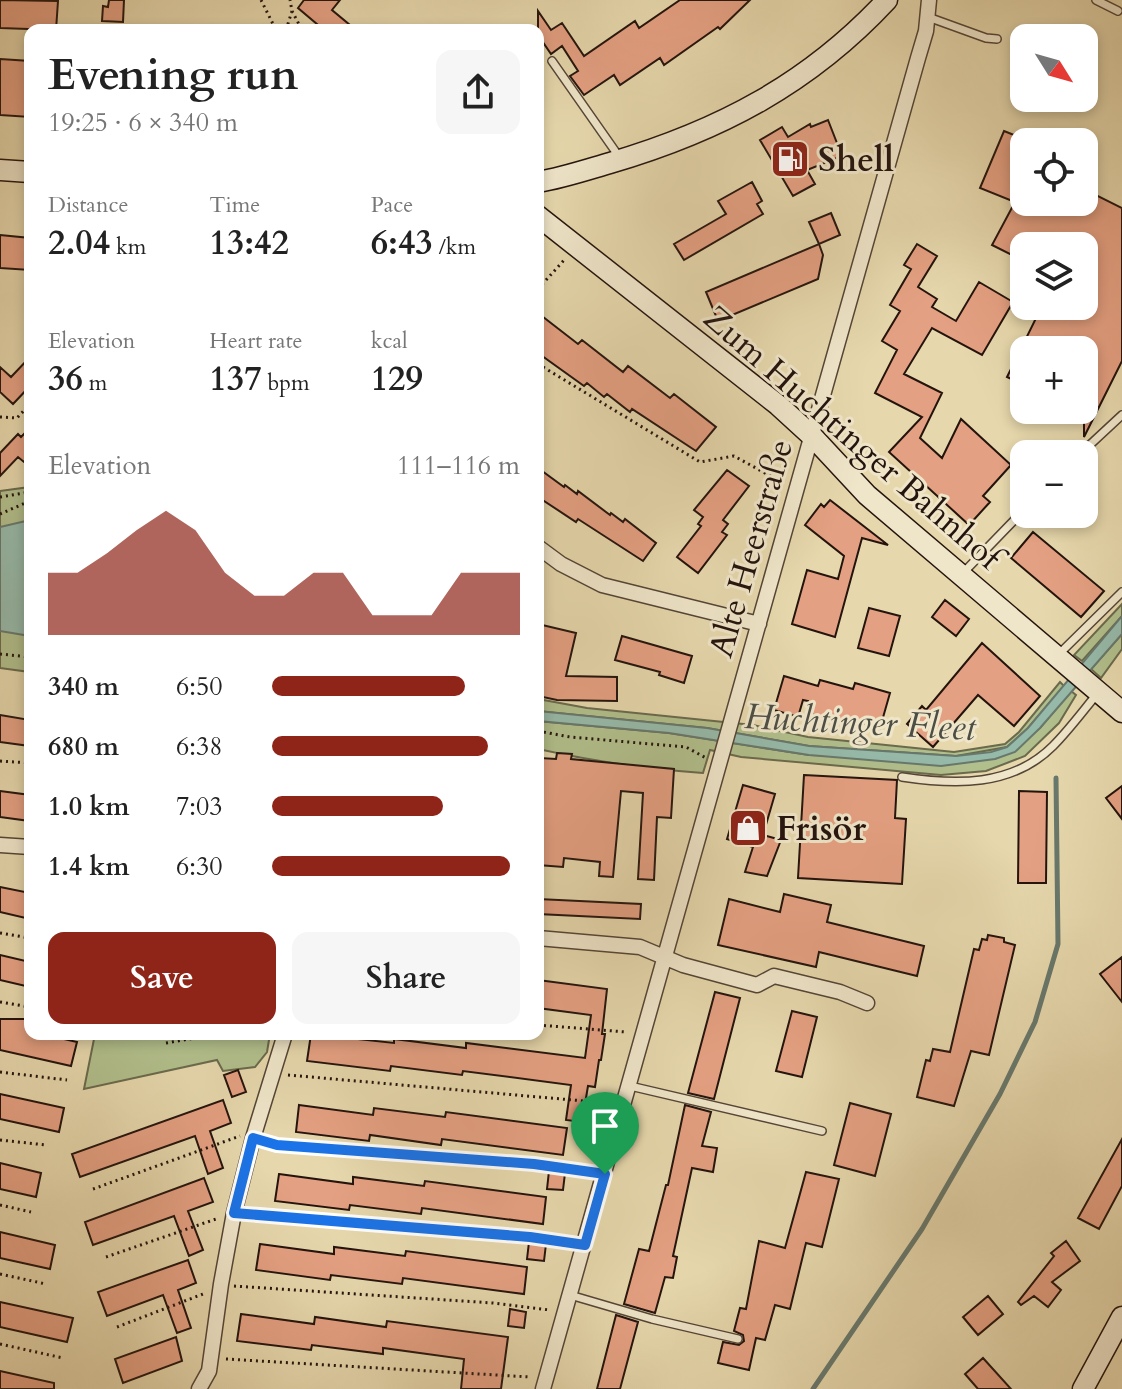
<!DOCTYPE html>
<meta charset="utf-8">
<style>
body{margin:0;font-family:Cardo,serif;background:#f6f6f6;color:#222;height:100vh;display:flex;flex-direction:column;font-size:30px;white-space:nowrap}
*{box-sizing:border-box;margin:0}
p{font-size:26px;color:#767676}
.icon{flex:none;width:44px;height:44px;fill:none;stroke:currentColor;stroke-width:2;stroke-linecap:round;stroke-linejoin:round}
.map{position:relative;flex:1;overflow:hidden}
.details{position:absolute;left:24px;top:24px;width:520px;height:1016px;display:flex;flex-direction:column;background:#fff;border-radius:16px;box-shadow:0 4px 12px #0003}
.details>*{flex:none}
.needle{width:52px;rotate:127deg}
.fabs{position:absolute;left:1010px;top:24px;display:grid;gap:16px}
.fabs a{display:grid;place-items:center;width:88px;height:88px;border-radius:16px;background:#fff;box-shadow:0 4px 12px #0003;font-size:40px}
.pin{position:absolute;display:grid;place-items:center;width:68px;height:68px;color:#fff;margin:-82px -34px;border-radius:50% 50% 50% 0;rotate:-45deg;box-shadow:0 0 8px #0007}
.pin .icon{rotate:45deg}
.round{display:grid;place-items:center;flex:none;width:84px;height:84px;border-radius:16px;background:#f6f6f6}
.headline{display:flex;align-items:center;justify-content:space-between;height:136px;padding:0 24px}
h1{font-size:44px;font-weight:600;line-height:60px}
.figures{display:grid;grid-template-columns:repeat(3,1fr);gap:12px;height:136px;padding:8px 24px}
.figures div{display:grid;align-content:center}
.figures b{font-size:34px;font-weight:600}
.figures small{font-size:22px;font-weight:400}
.figures p{font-size:22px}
.chart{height:224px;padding:16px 24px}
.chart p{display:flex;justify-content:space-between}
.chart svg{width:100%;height:144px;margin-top:8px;fill:#8f2418;opacity:.7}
.primary-button{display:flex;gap:16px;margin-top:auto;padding:16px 24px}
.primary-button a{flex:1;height:92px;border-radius:16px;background:#8f2418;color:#fff;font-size:32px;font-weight:600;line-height:92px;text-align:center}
.primary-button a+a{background:#f6f6f6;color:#222}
ul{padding:0 24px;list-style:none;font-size:26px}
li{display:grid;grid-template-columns:128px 96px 1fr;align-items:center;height:60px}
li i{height:20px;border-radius:10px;background:#8f2418}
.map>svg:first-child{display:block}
.green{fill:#b1bf8c;stroke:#6a6a4d;stroke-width:2}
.water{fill:#96baaa;stroke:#68786c;stroke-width:2}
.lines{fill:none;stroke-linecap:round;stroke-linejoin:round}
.stream{stroke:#68786c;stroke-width:5}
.building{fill:#e4a082;stroke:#24140e;stroke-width:2}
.lane-casing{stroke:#544536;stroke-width:10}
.street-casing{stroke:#544536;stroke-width:17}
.secondary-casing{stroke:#24140e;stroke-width:23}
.path{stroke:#24140e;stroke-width:3;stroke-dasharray:2 4;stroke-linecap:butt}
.lane{stroke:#efe5c9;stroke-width:7}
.street{stroke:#efe5c9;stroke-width:14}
.secondary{stroke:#efe5c9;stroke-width:20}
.route-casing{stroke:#fff;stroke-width:16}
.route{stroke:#1a73e8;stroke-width:10}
.labels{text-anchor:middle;stroke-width:6;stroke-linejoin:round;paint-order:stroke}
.poi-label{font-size:34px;font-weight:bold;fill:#24140e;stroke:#efe5c9;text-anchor:start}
.street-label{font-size:34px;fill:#24140e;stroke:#efe5c9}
.water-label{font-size:36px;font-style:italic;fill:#4c4e45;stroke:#efe5c9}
</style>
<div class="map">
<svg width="1122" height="1389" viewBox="0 0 1122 1389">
<rect width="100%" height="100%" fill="#e6d7ac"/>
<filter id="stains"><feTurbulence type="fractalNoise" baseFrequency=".0025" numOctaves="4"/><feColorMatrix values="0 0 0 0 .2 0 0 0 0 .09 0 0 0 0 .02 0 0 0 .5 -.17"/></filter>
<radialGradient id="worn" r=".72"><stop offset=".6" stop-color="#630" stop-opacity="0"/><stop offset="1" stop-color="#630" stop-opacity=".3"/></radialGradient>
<path class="green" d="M30 487V672L0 668V491Z
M1122 604V616L1082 661 1074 655Z
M1122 634V649L1101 678 1091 669Z
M1060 682 1064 686 1028 728 1007 747 956 756 809 746 707 728 538 711V699L587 708 753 725 808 737 954 752 1005 744 1019 732Z
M1071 691 1076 695 1059 723 1025 756 986 771 941 775 741 757 710 750 703 773C647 769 592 761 538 749V721L669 733 809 755 995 759 1040 728Z
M95 1034H270L267 1052 255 1067 223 1071 217 1060 84 1089Z"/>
<path class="water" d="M30 520V636L0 631V527Z
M1122 616V634L1040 728 1015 752 995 759 941 766 809 755 669 733 538 721V711L707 728 809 746 956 756 991 752 1007 747 1028 728Z"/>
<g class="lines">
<path class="stream" d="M813 1389 922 1229 1000 1094 1035 1022 1058 944 1056 778"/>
</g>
<path class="building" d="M0 0 58 1 56 30 0 28Z
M109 0H124L123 22 102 21 103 6 108 7Z
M304 0H340L332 10 356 30H324L298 8Z
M680 0H750L720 29 718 27 664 65 660 58 620 85 614 75 584 95 570 76 578 71 562 46 551 54 538 35V11L551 30 562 23 584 56 635 21 639 28Z
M0 59 30 61V117L0 115Z
M828 120 842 156 807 170 815 184 793 196 760 140 782 127 788 137 810 124 811 127Z
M1004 131 1024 139V202H1084V189L1122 208V361L1084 437V350H1024V385L1007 377 1042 306H1084V246H1024V261L992 245 1015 202 980 188Z
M752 182 762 201 757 204 763 214 684 260 674 244 726 214 718 201Z
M831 213 840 235 819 244 809 222Z
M0 235 30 238V270L0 268Z
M819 244 823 255 818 279 718 321 706 292Z
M917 244 937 256 918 287 937 299 932 307 956 321 979 282 1013 302 982 355 932 328 904 374 942 393 920 438 942 458 961 419 1011 465 983 496 990 502 969 525 889 452 922 417 875 393 897 350 882 341 900 311 890 305 911 269 904 265Z
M538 313 578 344 582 340 623 372 628 366 670 398 674 394 716 427 696 451 632 409 630 412 607 394 604 397 587 383 584 386 538 353Z
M30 357V386L13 404 0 392V367L11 377Z
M30 428V456L24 462 18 457 0 476V453L18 434 21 437Z
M538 468 564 487 565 485 577 494 578 491 610 515 611 513 623 522 625 519 656 543 643 561 578 519 576 522 538 497Z
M727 470 749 486 723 520 728 524 722 532 727 535 698 573 677 557 701 526 698 524 703 517 694 510Z
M830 500 888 545 862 538 835 637 792 624 807 570 838 579 844 556 805 525 821 504 824 507Z
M1033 532 1104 591 1081 617 1011 558Z
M945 600 969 619 956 636 932 617Z
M869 608 900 616 889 656 858 648Z
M538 624 576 633 566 676 617 677V701L557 700 538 696Z
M622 636 692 656 684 683 659 675 660 672 615 660Z
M982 643 1040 696 1014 726 978 695 933 747 907 724 922 706 926 710Z
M784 676 818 686 820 680 853 689 855 683 890 693 880 728 845 718 844 723 807 713 808 701 803 700 798 717 774 710Z
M0 715 30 720V746L0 742Z
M557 753 572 754 571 759 674 769 671 818 657 817 654 880 638 879 643 793 621 791 613 877 599 876 600 862 564 858 563 867 538 865 540 758 556 759Z
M804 775 897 780 895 818 906 819 902 884 798 878Z
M743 785 775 794 763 835 781 840 767 876 745 872 753 847 727 839Z
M1122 786V819L1106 798Z
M0 791 30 795V821L0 817Z
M1019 791 1047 792 1046 883H1018Z
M0 887 30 893V919L0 912Z
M784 894 831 905 827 922 924 946 917 976 819 952 816 967 718 945 729 899 780 912Z
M538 899 641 904 640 919 538 914Z
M988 935 1004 938V942L1015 945 989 1055 971 1051 954 1106 917 1097 926 1060 930 1061 933 1049 950 1052 974 949 979 950 982 939 987 940Z
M0 955 30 962V987L0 980Z
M1122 957V1002L1100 974Z
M538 980 607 989 602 1034H605L601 1060H599L595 1087 588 1086 582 1122 566 1120 571 1085 463 1071 462 1075 391 1066 390 1071 307 1061 311 1034 394 1043V1039L466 1048V1043L585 1058 591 1015 538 1008Z
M715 992 740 998 714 1099 688 1093Z
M792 1011 817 1017 802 1077 776 1071Z
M0 1019H30V1034H58L55 1037 77 1042 71 1066 0 1050Z
M238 1070 246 1092 232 1097 224 1075Z
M0 1094 64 1108 59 1132 0 1119Z
M223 1100 231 1123 210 1131 223 1168 208 1174 195 1136 80 1177 72 1154Z
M850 1103 891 1114 875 1176 834 1165Z
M299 1105 373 1115 374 1108 445 1117 446 1112 567 1128 563 1155 442 1139 441 1145 370 1135 369 1141 296 1132Z
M685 1105 711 1112 702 1146 717 1148 713 1172 692 1168 673 1256 677 1257 673 1278 665 1277 655 1313 624 1304 639 1249 649 1251 666 1185H668Z
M1122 1139V1186L1099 1229 1078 1218Z
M0 1163 41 1173 36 1197 0 1189Z
M549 1171 565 1173 563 1190 547 1189Z
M806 1172 839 1179 822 1247 806 1243 790 1309 775 1305 765 1340 756 1338 749 1370 718 1363 723 1342 739 1345 744 1341 743 1335 734 1331 740 1308 746 1309 759 1241 785 1248Z
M279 1174 353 1184V1177L424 1186 425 1181 546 1197 543 1224 422 1208 421 1214 350 1205 349 1210 275 1201Z
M204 1178 213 1202 188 1211 203 1250 189 1256 174 1216 93 1245 85 1222Z
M0 1232 55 1245 50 1269 0 1258Z
M1066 1241 1080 1261 1052 1282 1061 1290 1048 1307 1034 1296 1021 1305 1018 1302 1054 1256 1051 1253Z
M529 1242 546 1244 544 1261 527 1259Z
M260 1244 334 1254V1247L405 1256 406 1251 527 1267 524 1294 403 1278 402 1284 331 1275 330 1280 256 1270Z
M188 1260 196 1283 178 1290 191 1328 177 1333 163 1295 107 1316 98 1292Z
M988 1296 1003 1314 978 1335 963 1317Z
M0 1302 73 1318 67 1342 0 1327Z
M510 1309 526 1312 524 1328 508 1326Z
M241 1314 314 1324 315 1317 386 1327 387 1321 508 1337 501 1389H461L464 1359 383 1348V1354L312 1345 311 1350 237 1341Z
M616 1315 638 1322 620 1389H597Z
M176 1337 182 1361 123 1383 115 1359Z
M983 1358 1011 1389H978L965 1374Z
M0 1371 54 1383V1389H0Z"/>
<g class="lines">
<defs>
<path id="lane" d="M1096 0 1118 11
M928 17 986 38 997 39
M552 61 620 158
M1080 454 1122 415
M962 574 1024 510
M1058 655 1122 592
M902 777C955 785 1012 787 1053 746 1069 730 1083 711 1097 694
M630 1086 822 1131
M570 1295 652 1319 738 1339"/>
<path id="street" d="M538 547 561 564 602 585 759 624
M0 845 30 847
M538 938 640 947 683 965 757 985 774 976 840 992 867 1003
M199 1389 209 1371 221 1284 234 1213 253 1138 285 1034
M543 1389 918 58 926 31 929 0"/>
<path id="secondary" d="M0 170 30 172
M538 182C562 178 586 170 610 163 719 131 809 84 887 0
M538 216 778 405 813 437 867 495 1122 712
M1083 1389 1122 1317"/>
</defs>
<use href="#lane" class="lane-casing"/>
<use href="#street" class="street-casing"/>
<use href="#secondary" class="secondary-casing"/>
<path class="path" d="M261 0 276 30
M292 11 302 30
M286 30 292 11 290 0
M538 289 565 259
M538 364 700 462 734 456 783 483
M0 417 17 418 29 405
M0 497 30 492
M0 514 30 501
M0 654 30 657
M538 731 570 737 686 747 706 758
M0 761 30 763
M0 933 30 938
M0 1002 30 1007
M538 1025 626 1032
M166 1043 218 1034
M0 1072 67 1080
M288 1075 607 1103
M0 1140 46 1145
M267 1142 277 1145 534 1164 590 1172
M93 1189 240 1136
M0 1205 31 1212
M250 1214 530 1237 569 1243
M106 1257 216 1219
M0 1274 46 1284
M234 1286 493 1303 550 1310
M117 1327 203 1294
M0 1344 63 1358
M226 1359 530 1377"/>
<use href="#lane" class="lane"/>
<use href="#street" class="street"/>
<use href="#secondary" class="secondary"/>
</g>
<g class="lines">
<defs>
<path id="route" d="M253 1138 277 1145 534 1164 605 1174 585 1245 530 1237 234 1213Z"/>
</defs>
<use href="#route" class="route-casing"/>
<use href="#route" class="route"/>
</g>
<defs>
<symbol id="fuel-square" viewBox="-11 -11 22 22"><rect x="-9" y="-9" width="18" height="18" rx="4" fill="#8f2418" stroke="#efe5c9"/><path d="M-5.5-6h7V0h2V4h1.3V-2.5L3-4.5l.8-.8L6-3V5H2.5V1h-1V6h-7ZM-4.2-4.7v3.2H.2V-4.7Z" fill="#fff"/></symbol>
<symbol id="shop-square" viewBox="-11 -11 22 22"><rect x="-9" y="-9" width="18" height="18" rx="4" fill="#8f2418" stroke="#efe5c9"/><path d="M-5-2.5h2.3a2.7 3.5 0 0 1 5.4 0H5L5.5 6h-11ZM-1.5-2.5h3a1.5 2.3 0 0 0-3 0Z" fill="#fff"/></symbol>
</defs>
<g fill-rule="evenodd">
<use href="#fuel-square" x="768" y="137" width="44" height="44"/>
<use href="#shop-square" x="726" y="806" width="44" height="44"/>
</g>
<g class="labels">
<g class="poi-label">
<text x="818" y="171">Shell</text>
<text x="776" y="840">Frisör</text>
</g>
<g class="street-label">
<text transform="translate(853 437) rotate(41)" y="12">Zum Huchtinger Bahnhof</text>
<text transform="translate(750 548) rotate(-74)" y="12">Alte Heerstraße</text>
</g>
<g class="water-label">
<text transform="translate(860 721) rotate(3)" y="13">Huchtinger Fleet</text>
</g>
</g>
<rect width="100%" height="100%" filter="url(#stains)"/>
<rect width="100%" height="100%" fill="url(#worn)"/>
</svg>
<div class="fabs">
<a><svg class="needle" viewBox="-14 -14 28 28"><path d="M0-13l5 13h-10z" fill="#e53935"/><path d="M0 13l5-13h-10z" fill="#767676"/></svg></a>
<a><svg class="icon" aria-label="locate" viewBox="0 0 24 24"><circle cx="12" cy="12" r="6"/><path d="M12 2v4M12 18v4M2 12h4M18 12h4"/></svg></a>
<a><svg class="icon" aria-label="layers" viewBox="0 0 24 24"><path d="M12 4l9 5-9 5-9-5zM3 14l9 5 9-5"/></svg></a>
<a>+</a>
<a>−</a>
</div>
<div class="pin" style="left:605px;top:1174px;background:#1e9e55"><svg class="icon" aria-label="arrive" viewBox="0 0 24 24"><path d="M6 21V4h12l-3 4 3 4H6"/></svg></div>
<section class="details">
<div class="headline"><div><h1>Evening run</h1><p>19:25 · 6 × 340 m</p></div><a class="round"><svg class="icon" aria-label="share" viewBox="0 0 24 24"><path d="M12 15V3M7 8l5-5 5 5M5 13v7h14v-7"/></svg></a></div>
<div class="figures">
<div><p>Distance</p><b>2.04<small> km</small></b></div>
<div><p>Time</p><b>13:42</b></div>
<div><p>Pace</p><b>6:43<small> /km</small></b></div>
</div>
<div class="figures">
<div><p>Elevation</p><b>36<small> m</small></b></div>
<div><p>Heart rate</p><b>137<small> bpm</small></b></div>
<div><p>kcal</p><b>129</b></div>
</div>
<div class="chart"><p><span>Elevation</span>111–116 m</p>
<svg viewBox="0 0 160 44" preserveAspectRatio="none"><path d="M0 44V25L10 25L20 19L30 12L40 6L50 12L60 25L70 32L80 32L90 25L100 25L110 38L120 38L130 38L140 25L150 25L160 25V44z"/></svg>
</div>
<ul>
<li><b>340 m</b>6:50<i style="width:78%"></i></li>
<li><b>680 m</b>6:38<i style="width:87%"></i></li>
<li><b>1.0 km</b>7:03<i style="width:69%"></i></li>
<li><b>1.4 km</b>6:30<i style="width:96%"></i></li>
</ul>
<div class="primary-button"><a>Save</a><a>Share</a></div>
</section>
</div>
